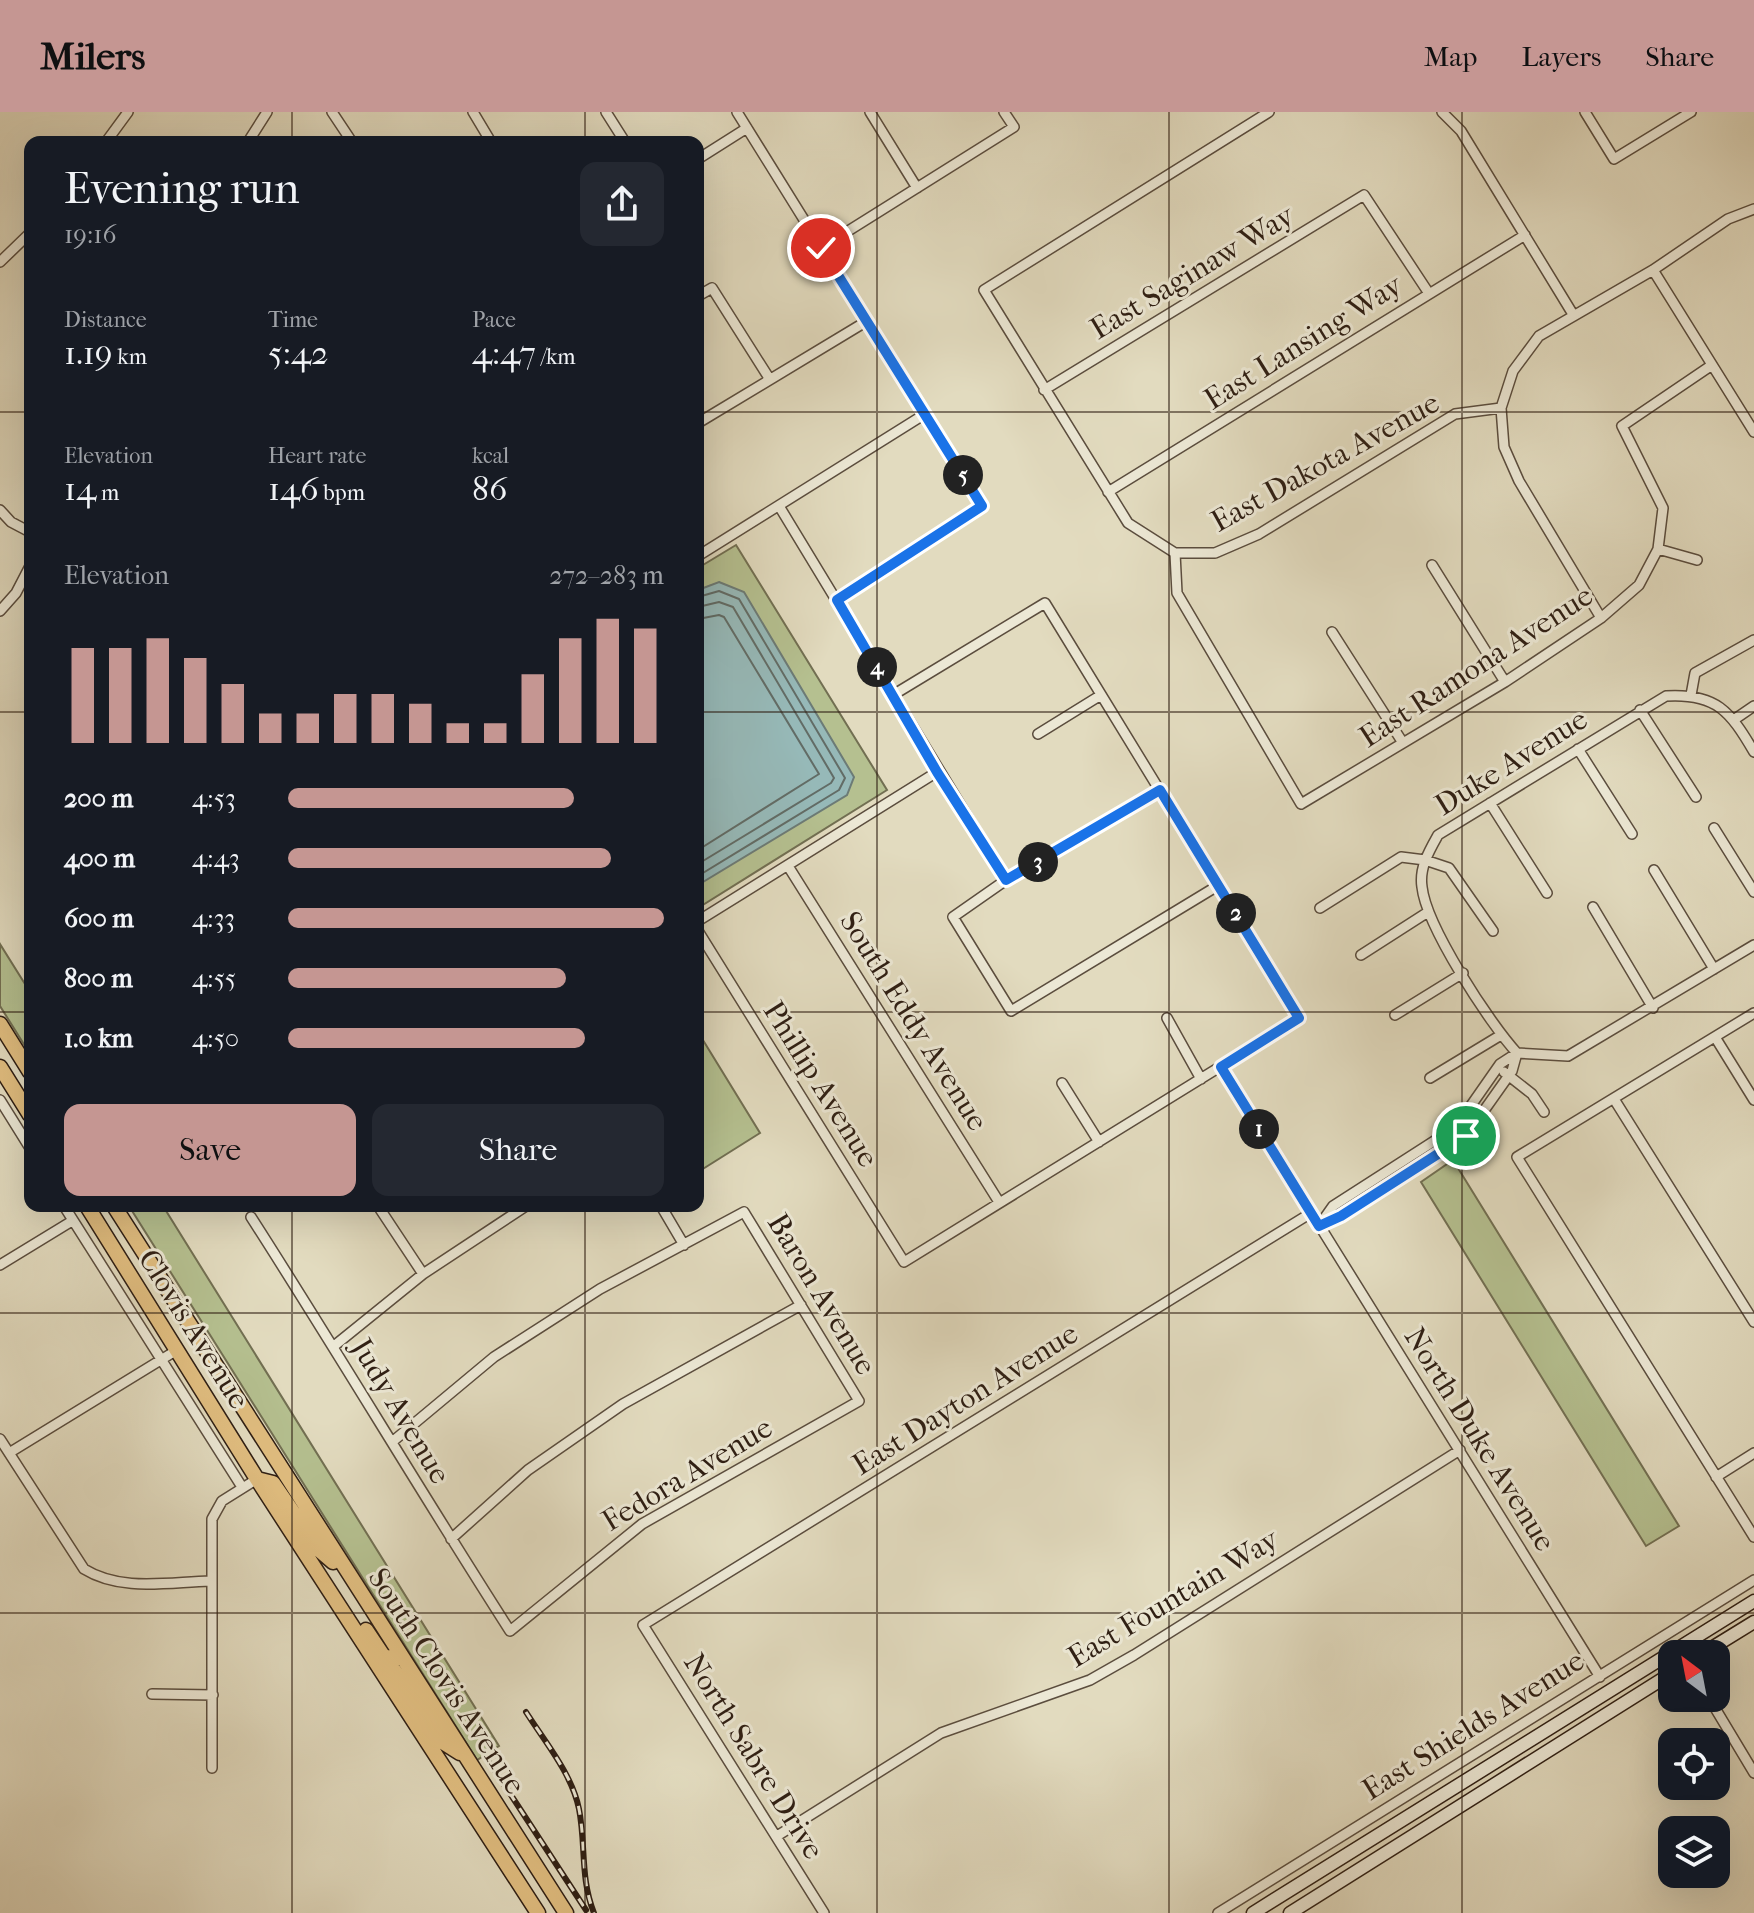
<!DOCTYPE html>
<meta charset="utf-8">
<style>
body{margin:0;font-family:"IM FELL French Canon",serif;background:#242831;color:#f1f3f6;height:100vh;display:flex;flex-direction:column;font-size:30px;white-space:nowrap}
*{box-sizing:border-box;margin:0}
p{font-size:26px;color:#9ea1a6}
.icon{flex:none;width:44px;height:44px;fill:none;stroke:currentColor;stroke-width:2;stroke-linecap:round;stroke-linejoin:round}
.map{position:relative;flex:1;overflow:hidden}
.side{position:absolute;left:24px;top:24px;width:680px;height:1076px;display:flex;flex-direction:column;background:#171b24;border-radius:16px;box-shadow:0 8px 32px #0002}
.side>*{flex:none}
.needle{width:52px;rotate:328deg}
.buttons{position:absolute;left:1658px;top:1528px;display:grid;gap:16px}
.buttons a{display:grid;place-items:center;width:72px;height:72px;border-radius:16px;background:#171b24;box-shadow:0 8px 32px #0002;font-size:40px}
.pin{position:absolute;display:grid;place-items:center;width:68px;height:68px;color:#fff;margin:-34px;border:4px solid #fff;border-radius:50%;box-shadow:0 2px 8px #0007}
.km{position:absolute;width:40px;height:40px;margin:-20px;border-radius:50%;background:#222;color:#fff;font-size:22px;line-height:40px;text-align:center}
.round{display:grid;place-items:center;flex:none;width:84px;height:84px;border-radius:16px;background:#242831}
.headline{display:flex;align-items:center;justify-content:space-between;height:136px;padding:0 40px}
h1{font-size:44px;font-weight:600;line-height:60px}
.stats{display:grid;grid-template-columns:repeat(3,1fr);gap:12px;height:136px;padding:8px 40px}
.stats div{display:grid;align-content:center}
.stats b{font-size:34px;font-weight:600}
.stats small{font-size:22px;font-weight:400}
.stats p{font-size:22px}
.chart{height:224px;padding:16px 40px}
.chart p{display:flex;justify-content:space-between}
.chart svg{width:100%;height:144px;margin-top:8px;stroke:#c59692;stroke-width:6}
.primary-button{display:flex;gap:16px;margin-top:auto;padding:16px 40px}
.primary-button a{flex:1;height:92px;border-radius:16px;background:#c59692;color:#111;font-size:32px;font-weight:600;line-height:92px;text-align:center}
.primary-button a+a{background:#242831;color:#f1f3f6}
ul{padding:0 40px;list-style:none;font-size:26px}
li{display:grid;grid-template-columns:128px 96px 1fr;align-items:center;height:60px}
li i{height:20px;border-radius:10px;background:#c59692}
header{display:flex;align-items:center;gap:48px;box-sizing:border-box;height:112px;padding:0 40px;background:#c59692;color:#111}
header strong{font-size:38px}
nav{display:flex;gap:44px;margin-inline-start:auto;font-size:28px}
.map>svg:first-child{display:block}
.green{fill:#b5c090;stroke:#726f52;stroke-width:2}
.water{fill:#96b9b8;stroke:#6c7b76;stroke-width:2}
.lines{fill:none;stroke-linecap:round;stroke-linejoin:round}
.shore{stroke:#626c66;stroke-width:2}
.street-casing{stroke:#5b4d3e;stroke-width:12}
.secondary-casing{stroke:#2e1e13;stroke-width:15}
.primary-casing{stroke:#2e1e13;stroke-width:17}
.street{stroke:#ece8d5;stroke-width:9}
.secondary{stroke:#ece8d5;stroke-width:12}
.primary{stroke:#e1be80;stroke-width:14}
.rail-casing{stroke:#2e1e13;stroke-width:6}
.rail{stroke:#ece8d5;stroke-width:3;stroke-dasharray:9;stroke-linecap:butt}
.route-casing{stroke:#fff;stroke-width:16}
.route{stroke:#1a73e8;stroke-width:10}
.grid{fill:none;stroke:#2e1e13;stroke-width:2;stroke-opacity:0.55}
.labels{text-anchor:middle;stroke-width:6;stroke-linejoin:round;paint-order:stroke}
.street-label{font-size:30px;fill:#2e1e13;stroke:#ece8d5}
</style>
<header>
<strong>Milers</strong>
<nav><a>Map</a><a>Layers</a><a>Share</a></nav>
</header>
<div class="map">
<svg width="1754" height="1801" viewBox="0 0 1754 1801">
<rect width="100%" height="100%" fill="#e2dbbf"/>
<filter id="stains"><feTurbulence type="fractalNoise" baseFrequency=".0025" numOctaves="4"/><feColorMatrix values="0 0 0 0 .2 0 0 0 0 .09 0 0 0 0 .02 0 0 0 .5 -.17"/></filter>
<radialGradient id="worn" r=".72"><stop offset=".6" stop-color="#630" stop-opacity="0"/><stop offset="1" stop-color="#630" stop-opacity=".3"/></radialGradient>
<path class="green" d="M736 433 887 678 698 796V456Z
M0 832 30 880V942L0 894Z
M698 920 760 1021 698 1060Z
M1453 1048 1679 1414 1646 1434 1421 1070Z
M129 1094H163L499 1634 477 1648Z"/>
<path class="water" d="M719 470 744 480 854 665 847 683 698 773V478Z"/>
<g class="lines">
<path class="shore" d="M698 485 719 479 739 487 845 666 839 678 698 764
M698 495 719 490 733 495 834 666 831 671 698 752
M698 507 719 503 724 505 819 662 698 738"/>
<defs>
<path id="street" d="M332 0 352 30
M473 0 491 30
M606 0 625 30
M737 0 982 394 837 488
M870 0 917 76
M1442 0 1461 19 1574 204
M1585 0 1614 47 1691 0
M106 30 128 0
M248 30 267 0
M698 47 747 16
M821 136 1014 15 1004 0
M0 150 30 121
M1653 158 1754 320
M698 184 712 176 769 266
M1044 278 1364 83 1428 180
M1501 296 1504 335 1519 369 1601 506
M698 311 867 209
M1108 380 1525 123
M779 394 1006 768
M0 398 11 410 30 420
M1658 437 1697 448
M1175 441 1177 481 1301 692 1505 570 1601 506 1639 473 1658 437 1663 396 1622 314 1712 253
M1175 441H1215L1259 422 1455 302 1501 296 1513 259 1539 224 1653 158 1728 107 1754 97
M1175 441 1128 411 984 178 1269 0
M698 444 925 302
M1432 453 1505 570
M0 499 16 481 30 454
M1332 520 1403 631
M1691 583 1695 561 1754 528
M1640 598 1696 685
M1735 607 1754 594
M1038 622 1101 583
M1578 637 1632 722
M1754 640C1730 599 1716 581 1666 584L1438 723C1429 739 1419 756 1422 775 1426 814 1490 912 1517 941L1568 944 1754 833
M1160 678 1006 768 953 805 1011 899 1219 773
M1490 691 1547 781
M1714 716 1754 780
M788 754 999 1090
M1654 758 1714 857
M1593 795 1653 896
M1320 796 1401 745 1425 748 1449 756 1493 819
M698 809 937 660
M698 819 904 1150 1299 906 1045 491 893 583
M1361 843 1428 800
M1754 901 1517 1045 1754 1425
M1395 903 1463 861
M1167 906 1201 967
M1715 925 1754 988
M1221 955 1600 1565
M1504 960 1532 982 1544 1000
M1430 966 1501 923
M1062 971 1099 1030
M1614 987 1754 1210
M0 988 30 1036
M64 1094 242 1375
M378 1094 423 1162
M661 1094 684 1133
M251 1105C339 1242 422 1382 510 1519L642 1412 859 1289 744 1100 600 1177 494 1245 392 1330
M1321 1111 1333 1094 1456 1015 1500 952 1517 941
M1319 1114 1341 1104 1466 1024 1512 959 1517 941
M0 1153 72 1109
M334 1234 423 1162 526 1094
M0 1327 84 1457C121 1480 168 1470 210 1469
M9 1341 177 1238
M1716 1365 1754 1341
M451 1427 528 1358 623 1292 801 1193
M152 1582 213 1583
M1709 1586 1754 1661
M212 1656V1407L222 1389 257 1367
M777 1724 941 1621 1090 1568 1134 1543 1460 1338
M824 1801 643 1513 1311 1101
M1218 1801 1754 1468"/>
<path id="secondary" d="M1702 1542 1754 1510
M1253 1801 1754 1489
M1290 1801 1672 1561"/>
<path id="primary" d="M0 912 30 960
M0 955 30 1003
M87 1094 257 1367 538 1801
M114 1094 566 1801
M257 1367 273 1371 319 1438 333 1450
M366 1518 384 1545 401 1546
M381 1557 394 1558 441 1629 460 1641"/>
</defs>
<use href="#street" class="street-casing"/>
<use href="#secondary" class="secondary-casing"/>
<use href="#primary" class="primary-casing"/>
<use href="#street" class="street"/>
<use href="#secondary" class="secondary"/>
<use href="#primary" class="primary"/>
<defs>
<path id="rail" d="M526 1600C545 1630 572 1662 579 1697 586 1733 580 1766 594 1801
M490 1651 586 1798"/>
</defs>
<use href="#rail" class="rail-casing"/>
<use href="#rail" class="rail"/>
</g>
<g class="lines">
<defs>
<path id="route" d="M821 136 982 394 837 488 937 660 1006 768 1160 678 1299 906 1221 955 1319 1114 1341 1104 1466 1024"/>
</defs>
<use href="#route" class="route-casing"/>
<use href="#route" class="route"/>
</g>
<path class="grid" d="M292 0V30M585 0V30M877 0V1801M1169 0V1801M1462 0V1801M0 300H30M698 300H1754M0 600H30M698 600H1754M0 900H30M698 900H1754M292 1094V1801M585 1094V1801M0 1201H1754M0 1501H1754"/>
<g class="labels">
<g class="street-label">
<text transform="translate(1192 160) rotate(-31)" y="10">East Saginaw Way</text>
<text transform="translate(1303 230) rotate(-32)" y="10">East Lansing Way</text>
<text transform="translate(1325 350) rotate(-29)" y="10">East Dakota Avenue</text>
<text transform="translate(1476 554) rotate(-33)" y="10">East Ramona Avenue</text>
<text transform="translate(1511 650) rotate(-32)" y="10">Duke Avenue</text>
<text transform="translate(914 909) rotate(58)" y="10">South Eddy Avenue</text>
<text transform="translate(821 972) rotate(58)" y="10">Phillip Avenue</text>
<text transform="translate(822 1182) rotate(59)" y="10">Baron Avenue</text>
<text transform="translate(194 1217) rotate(58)" y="10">Clovis Avenue</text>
<text transform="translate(965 1287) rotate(-32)" y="10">East Dayton Avenue</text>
<text transform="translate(401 1299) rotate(59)" y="10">Judy Avenue</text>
<text transform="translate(1480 1327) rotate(58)" y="10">North Duke Avenue</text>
<text transform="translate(687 1362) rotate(-31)" y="10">Fedora Avenue</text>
<text transform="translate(1173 1486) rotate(-31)" y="10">East Fountain Way</text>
<text transform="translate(447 1569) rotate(57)" y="10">South Clovis Avenue</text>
<text transform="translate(1473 1613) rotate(-32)" y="10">East Shields Avenue</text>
<text transform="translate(754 1644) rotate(58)" y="10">North Sabre Drive</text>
</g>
</g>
<rect width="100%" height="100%" filter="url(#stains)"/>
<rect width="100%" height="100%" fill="url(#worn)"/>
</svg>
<div class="buttons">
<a><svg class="needle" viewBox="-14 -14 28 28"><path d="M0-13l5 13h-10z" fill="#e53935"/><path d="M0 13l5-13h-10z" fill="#9ea1a6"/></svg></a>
<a><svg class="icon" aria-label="locate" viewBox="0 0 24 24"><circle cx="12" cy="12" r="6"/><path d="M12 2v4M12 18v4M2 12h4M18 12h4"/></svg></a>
<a><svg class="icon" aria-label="layers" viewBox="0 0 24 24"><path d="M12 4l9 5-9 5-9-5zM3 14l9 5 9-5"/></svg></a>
</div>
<div class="pin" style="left:1466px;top:1024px;background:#1e9e55"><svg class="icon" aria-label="arrive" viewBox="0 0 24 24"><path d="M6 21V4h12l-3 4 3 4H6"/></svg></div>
<div class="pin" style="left:821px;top:136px;background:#d93025"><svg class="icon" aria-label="check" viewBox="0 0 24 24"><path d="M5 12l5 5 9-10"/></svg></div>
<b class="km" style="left:1259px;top:1017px">1</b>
<b class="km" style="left:1236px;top:801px">2</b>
<b class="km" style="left:1038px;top:750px">3</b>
<b class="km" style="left:877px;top:555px">4</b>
<b class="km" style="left:963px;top:363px">5</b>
<section class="side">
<div class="headline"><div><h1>Evening run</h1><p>19:16</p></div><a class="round"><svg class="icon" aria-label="share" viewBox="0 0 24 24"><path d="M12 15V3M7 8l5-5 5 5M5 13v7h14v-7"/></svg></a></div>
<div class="stats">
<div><p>Distance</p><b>1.19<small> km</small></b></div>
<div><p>Time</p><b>5:42</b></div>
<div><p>Pace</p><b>4:47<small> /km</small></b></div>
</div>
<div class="stats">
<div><p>Elevation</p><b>14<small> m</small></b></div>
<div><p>Heart rate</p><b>146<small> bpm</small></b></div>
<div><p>kcal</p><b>86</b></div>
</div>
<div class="chart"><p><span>Elevation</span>272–283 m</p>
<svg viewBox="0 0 160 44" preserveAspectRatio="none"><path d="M5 44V15M15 44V15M25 44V12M35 44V18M45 44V26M55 44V35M65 44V35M75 44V29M85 44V29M95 44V32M105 44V38M115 44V38M125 44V23M135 44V12M145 44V6M155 44V9"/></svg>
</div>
<ul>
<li><b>200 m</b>4:53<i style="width:76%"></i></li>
<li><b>400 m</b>4:43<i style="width:86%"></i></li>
<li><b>600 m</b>4:33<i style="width:100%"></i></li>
<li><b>800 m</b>4:55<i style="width:74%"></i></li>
<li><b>1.0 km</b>4:50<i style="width:79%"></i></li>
</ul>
<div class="primary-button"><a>Save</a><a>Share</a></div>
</section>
</div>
